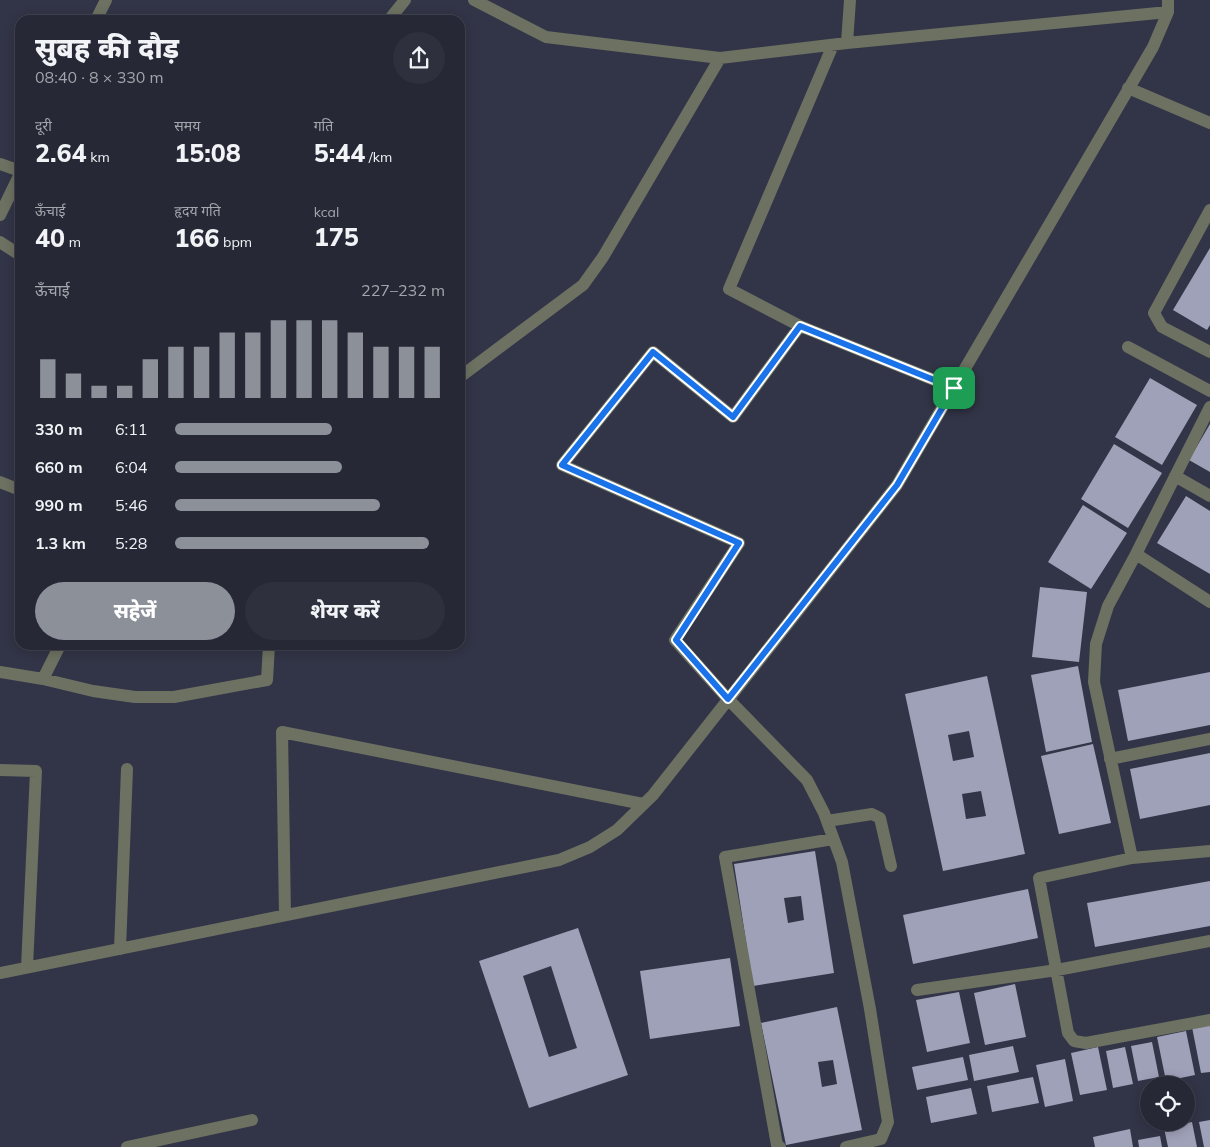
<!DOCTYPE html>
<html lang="hi">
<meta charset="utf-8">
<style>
body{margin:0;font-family:Mulish,"Noto Sans Devanagari",sans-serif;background:#2e303d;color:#f1f3f6;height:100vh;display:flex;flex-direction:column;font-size:19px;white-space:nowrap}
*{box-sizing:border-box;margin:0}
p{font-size:16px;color:#a4a6ad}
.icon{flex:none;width:28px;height:28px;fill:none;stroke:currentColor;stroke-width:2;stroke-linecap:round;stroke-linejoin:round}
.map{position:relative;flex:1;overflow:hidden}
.side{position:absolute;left:15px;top:15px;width:450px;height:635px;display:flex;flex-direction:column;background:#262835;border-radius:15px;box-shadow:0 2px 12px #0003,0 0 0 1px #424450}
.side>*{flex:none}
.tools{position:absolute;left:1140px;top:1076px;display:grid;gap:10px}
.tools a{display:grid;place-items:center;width:55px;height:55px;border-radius:50%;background:#262835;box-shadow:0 2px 12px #0003,0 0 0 1px #424450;font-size:25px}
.pin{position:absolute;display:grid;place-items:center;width:42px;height:42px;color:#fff;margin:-21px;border-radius:10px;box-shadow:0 2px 8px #0006}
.round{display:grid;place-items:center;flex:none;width:52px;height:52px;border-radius:26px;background:#2e303d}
.overview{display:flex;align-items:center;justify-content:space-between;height:85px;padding:0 20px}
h1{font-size:28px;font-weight:800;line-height:38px}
.metrics{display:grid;grid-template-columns:repeat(3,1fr);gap:8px;height:85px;padding:5px 20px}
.metrics div{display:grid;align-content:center}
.metrics b{font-size:25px;font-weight:800}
.metrics small{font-size:14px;font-weight:400}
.metrics p{font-size:14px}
.chart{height:140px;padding:10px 20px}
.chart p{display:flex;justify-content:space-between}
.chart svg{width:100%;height:90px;margin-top:5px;stroke:#8c9099;stroke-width:6}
.cta{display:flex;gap:10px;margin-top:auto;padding:10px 20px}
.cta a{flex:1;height:58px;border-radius:30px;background:#8c9099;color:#fff;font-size:20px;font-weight:800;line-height:58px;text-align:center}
.cta a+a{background:#2e303d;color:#f1f3f6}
ul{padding:0 20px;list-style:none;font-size:16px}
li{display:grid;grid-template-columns:80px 60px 1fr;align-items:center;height:38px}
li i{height:12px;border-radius:6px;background:#8c9099}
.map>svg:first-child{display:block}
.building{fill:#9ea1b8;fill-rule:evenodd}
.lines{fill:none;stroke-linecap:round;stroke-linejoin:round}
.minor{stroke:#6d7161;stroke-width:12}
.route-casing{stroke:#fff;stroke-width:10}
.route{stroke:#1a73e8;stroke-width:6}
</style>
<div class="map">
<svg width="1210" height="1147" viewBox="0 0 1210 1147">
<rect width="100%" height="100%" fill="#323547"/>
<path class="building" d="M1210 248V325L1207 330 1173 310Z
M1150 378 1197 405 1162 465 1115 437Z
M1210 424V472L1189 460Z
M1114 444 1162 473 1128 528 1081 499Z
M1186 496 1210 511V574L1157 543Z
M1083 505 1127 533 1091 589 1048 562Z
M1040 587 1087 592 1079 662 1032 657Z
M1078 666 1092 742 1046 752 1031 675Z
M1210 672V725L1128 741 1118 690Z
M987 676 1025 854 943 871 905 694ZM969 731 974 757 953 761 948 735ZM981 791 986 816 966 819 962 794Z
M1093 744 1111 823 1059 834 1041 756Z
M1210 753V805L1140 819 1130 769Z
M815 851 834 973 753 986 734 864ZM801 896 804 920 788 923 784 898Z
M1210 881V926L1095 947 1087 903Z
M1028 889 1038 938 913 964 903 915Z
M578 928 628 1075 529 1108 479 961ZM551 966 577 1048 549 1057 523 976Z
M730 958 740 1026 650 1039 640 971Z
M1015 984 1026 1037 985 1045 974 993Z
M959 992 970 1043 927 1052 916 1000Z
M837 1007 862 1130 786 1145 761 1023ZM833 1060 837 1084 822 1087 818 1062Z
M1210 1023V1072L1201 1073 1192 1027Z
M1186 1031 1195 1075 1166 1081 1157 1037Z
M1152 1042 1159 1077 1138 1081 1131 1046Z
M1013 1046 1019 1072 974 1081 969 1055Z
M1098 1047 1107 1090 1080 1095 1071 1053Z
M1125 1047 1133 1084 1113 1088 1106 1051Z
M963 1057 968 1080 917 1090 912 1067Z
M1065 1059 1073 1101 1045 1107 1036 1065Z
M1033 1077 1039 1103 992 1112 987 1086Z
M971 1088 977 1114 931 1123 926 1097Z
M1210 1120V1147H1204L1199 1122Z
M1192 1122 1197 1147H1168L1164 1128Z
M1130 1129 1133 1147H1095L1093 1137Z
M1160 1136 1162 1147H1139L1138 1140Z"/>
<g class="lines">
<path class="minor" d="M474 0 546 37 720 58 847 43 1168 12
M96 20 106 0
M389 20 405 0
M847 43 850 0
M833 45 729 289 800 326 954 388
M1128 88 1210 123
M0 164 20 171
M1210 210 1154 313 1162 327 1210 352
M0 215 20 174
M0 242 20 255
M800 326 733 417 653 352 562 465 739 543 675 640 728 699 807 780 824 813 842 862 870 1009 888 1122 881 1139 846 1147
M1128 347 1210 391
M460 377 583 285 603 257 720 58
M1175 476 1210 496
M0 482 20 490
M1136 554 1210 602
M0 672 43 679 93 691 135 697H174L267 680 269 645
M43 679 60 645
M1110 759 1210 739
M0 770 36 771 27 967
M827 821 872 814 880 818 891 866
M1210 851 1132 858 1039 878 1068 1033 1074 1041 1086 1043 1210 1020
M1132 858 1094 682 1096 644 1108 606 1136 554 1210 407
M285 915 282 732 643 804
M120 949 127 769
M0 973 559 860 590 847 617 830 653 795 897 485 1153 47 1168 12V0
M917 990 1057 970 1210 941
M127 1147 252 1120
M780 1147 777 1145 725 857 833 839"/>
</g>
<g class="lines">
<defs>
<path id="route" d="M800 326 954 388 897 485 728 699 676 640 739 543 562 465 653 352 733 417Z"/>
</defs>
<use href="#route" class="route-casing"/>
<use href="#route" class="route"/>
</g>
</svg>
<div class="tools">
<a><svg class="icon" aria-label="locate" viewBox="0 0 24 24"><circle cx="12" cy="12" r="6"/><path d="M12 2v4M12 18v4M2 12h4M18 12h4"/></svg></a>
</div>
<div class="pin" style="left:954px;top:388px;background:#1e9e55"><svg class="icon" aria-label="arrive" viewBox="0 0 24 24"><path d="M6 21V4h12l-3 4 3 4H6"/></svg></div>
<section class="side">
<div class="overview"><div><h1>सुबह की दौड़</h1><p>08:40 · 8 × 330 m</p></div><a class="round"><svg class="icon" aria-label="share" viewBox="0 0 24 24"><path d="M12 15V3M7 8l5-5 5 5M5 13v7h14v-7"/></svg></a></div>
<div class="metrics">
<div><p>दूरी</p><b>2.64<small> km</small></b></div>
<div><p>समय</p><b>15:08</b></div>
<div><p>गति</p><b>5:44<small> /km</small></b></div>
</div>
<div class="metrics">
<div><p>ऊँचाई</p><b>40<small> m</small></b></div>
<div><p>हृदय गति</p><b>166<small> bpm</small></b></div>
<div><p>kcal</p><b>175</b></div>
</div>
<div class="chart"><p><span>ऊँचाई</span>227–232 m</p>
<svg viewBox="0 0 160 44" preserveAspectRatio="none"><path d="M5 44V25M15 44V32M25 44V38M35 44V38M45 44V25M55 44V19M65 44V19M75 44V12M85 44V12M95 44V6M105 44V6M115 44V6M125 44V12M135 44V19M145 44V19M155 44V19"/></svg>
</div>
<ul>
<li><b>330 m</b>6:11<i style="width:58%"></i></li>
<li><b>660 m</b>6:04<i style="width:62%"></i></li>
<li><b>990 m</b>5:46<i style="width:76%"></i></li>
<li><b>1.3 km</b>5:28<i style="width:94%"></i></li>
</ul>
<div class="cta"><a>सहेजें</a><a>शेयर करें</a></div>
</section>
</div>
